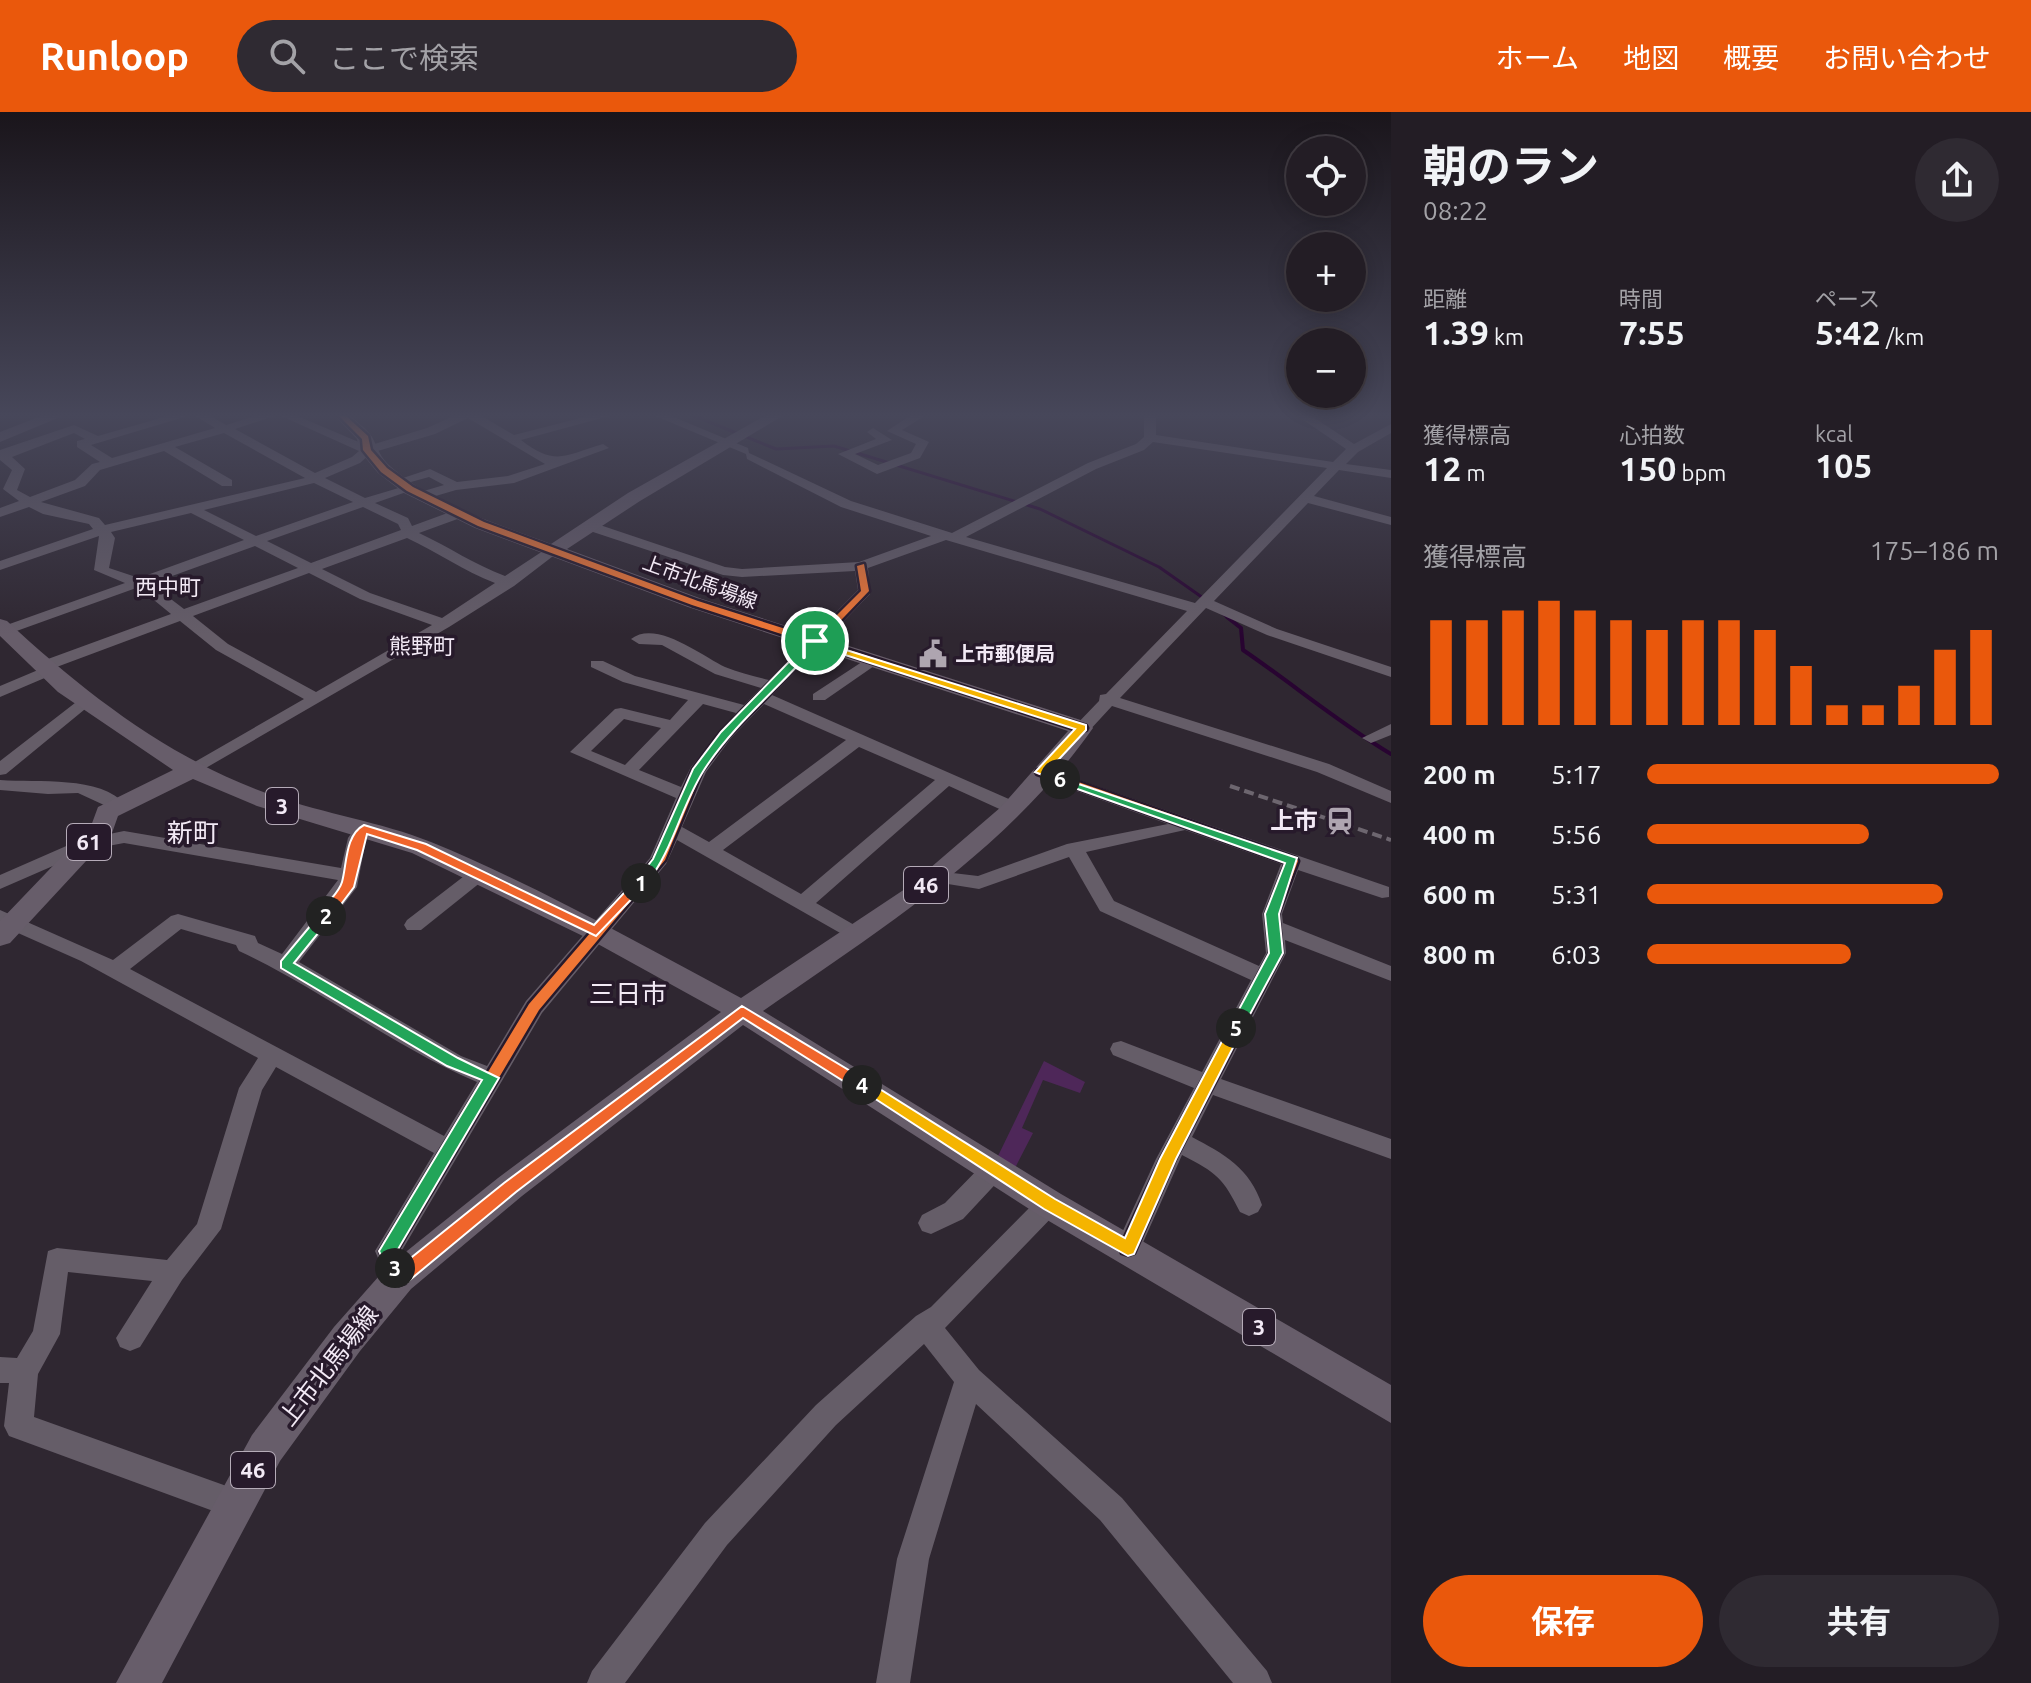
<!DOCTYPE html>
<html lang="ja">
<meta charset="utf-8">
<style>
body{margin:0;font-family:Ubuntu,"Noto Sans JP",sans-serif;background:#2f2a32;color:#f1f3f6;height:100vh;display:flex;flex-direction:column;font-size:30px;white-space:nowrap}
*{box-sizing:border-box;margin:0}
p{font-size:26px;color:#a3a2a7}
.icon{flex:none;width:44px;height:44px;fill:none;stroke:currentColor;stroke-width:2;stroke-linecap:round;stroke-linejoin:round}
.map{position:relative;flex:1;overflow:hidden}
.side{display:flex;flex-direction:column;background:#231d25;width:640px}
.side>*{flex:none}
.controls{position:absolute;left:1286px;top:24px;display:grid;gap:16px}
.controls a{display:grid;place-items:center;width:80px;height:80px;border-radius:50%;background:#231d25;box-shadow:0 4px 20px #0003,0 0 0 2px #403b42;font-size:40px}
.pin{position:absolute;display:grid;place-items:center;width:68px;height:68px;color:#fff;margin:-34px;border:4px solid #fff;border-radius:50%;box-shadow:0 2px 8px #0007}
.km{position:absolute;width:40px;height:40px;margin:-20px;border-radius:50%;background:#222;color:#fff;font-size:22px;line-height:40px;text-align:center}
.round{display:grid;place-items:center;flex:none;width:84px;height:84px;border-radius:42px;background:#2f2a32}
.head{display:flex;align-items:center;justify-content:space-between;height:136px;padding:0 32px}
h1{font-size:44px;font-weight:700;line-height:60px}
.figures{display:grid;grid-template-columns:repeat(3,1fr);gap:12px;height:136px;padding:8px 32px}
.figures div{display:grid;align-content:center}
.figures b{font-size:34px;font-weight:700}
.figures small{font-size:22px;font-weight:400}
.figures p{font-size:22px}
.chart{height:224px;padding:16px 32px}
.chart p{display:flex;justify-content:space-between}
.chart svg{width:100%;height:144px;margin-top:8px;stroke:#ea580c;stroke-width:6}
.action{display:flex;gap:16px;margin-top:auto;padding:16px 32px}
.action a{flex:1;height:92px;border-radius:48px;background:#ea580c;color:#fff;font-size:32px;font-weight:700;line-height:92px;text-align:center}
.action a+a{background:#2f2a32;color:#f1f3f6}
ul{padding:0 32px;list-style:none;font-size:26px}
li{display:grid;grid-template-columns:128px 96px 1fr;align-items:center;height:60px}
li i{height:20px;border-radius:10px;background:#ea580c}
header{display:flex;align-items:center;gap:48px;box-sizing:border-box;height:112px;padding:0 40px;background:#ea580c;color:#fff}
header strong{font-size:38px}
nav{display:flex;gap:44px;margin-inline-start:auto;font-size:28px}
.search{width:560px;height:72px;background:#2f2a32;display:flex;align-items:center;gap:20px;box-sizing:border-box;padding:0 28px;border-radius:44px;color:#a3a2a7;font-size:30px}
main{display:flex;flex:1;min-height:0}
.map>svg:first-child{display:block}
.green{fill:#4e2759}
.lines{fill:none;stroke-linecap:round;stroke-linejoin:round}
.stream-far1{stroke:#280431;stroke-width:3}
.stream{stroke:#280431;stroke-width:4}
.minor{fill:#655d68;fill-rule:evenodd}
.major{fill:#675d6a;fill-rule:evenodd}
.rail{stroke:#6d666f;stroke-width:4;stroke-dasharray:10 5;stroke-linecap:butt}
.cycleway-casing{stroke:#271a2b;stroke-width:5}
.cycleway{fill:#f07635;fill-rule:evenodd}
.split-1{fill:#22a559;stroke:#fff;stroke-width:2}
.split-2{fill:#f0652b;stroke:#fff;stroke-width:2}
.split-3{fill:#22a559;stroke:#fff;stroke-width:2}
.split-4{fill:#f0652b;stroke:#fff;stroke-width:2}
.split-5{fill:#f5b400;stroke:#fff;stroke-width:2}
.split-6{fill:#22a559;stroke:#fff;stroke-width:2}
.split-7{fill:#f5b400;stroke:#fff;stroke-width:2}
.labels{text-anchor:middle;stroke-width:7;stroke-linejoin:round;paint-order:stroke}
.far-street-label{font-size:20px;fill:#f2e9f5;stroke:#271a2b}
.far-poi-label{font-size:20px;font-weight:bold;fill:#f2e9f5;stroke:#271a2b;text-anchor:start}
.far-neighbourhood-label{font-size:22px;fill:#f2e9f5;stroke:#271a2b}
.shield{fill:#271a2b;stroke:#b5abb8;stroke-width:2}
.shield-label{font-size:22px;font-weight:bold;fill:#f2e9f5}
.poi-label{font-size:24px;font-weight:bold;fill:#f2e9f5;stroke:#271a2b;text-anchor:end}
.street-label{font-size:24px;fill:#f2e9f5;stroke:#271a2b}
.neighbourhood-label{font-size:26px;fill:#f2e9f5;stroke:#271a2b}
</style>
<header>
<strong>Runloop</strong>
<div class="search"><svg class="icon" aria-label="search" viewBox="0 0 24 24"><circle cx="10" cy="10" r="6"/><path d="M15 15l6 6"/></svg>ここで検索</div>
<nav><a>ホーム</a><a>地図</a><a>概要</a><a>お問い合わせ</a></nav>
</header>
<main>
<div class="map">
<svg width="1391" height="1571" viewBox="0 0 1391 1571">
<rect width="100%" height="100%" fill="#2f2731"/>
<path class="green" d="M1044 949 1085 970 1080 981 1043 968 1022 1016 1033 1021 1015 1056 998 1044Z"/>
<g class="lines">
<path class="stream-far1" d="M692 303 776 337 834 334 1040 397 1159 455 1206 488
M1223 502 1230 507"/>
<path class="stream" d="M1227 505 1241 516 1243 538C1293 572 1339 611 1391 642"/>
<path class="minor" d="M171 303H191L91 333 112 346 215 316 194 303H209L226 313 258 303H277L235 317 315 361 352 345 359 339 279 303H295L368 334 427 316 456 303H480L514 323 592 303H613L521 328C556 355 565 343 603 332L609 336 514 371 456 378 422 388 417 387V381L444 373 429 365 400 373 394 369 430 357 457 370 508 364 545 352 468 306 435 322 371 341 360 351 325 366 365 386 412 372V378L375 391 408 406 412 414 453 399H463V405L419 421C449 435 475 453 505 464L549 435 561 438 514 474 449 515 192 664 183 659 186 655 304 587 216 538 180 509 54 556V562L0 585V574L38 558 35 554 37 551 171 502 149 484V478H159L184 497 298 456 255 434 150 472 148 475H139L11 521H1V515L125 471 94 458 99 424 0 458V449L93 417 89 412 43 402 29 395 0 405V396L19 389 3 377 12 358 0 348V338L74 313 98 324ZM74 321 85 327 77 329V335L100 350 92 352 75 368 30 385 17 378 25 357 12 345ZM224 321 305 366 105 413 99 406 41 390 85 374 100 358 164 339 222 374H232V368L175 335ZM314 371 353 390 256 424 204 398ZM363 395 398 412 401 418 311 451 267 429ZM191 401 244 428 139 466 109 456 115 426 111 420ZM407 426C437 440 464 459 495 471L442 506 370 481 322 457ZM309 461 360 487 432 513 316 580 228 532 193 504Z
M653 303H669L748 336 749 341 851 389 952 421 1088 351 1136 332 1144 325V303H1156V323L1333 350 1346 337 1296 303H1310L1354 332 1391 312V321L1358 340 1346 352 1391 358V366L1339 358 1314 384 1391 405V413L1308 391 1214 489 1277 517 1391 555V565L1267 523 1206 496 1120 586 1329 652 1391 679V691L1317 660 1112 594 1088 620H1076L1073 616 1099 589 1100 583 1106 582 1187 499 946 428 868 456 870 482 772 583 1020 692 1022 696 1020 700H1006L949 674 816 791 863 818 866 823 863 828 856 830 677 728 666 752 542 901 401 1140 412 1166 408 1174 399 1178 390 1174 375 1139 434 1041 276 955 262 978 221 1117 182 1168 140 1235 130 1239 120 1235 116 1226 152 1169 68 1160 60 1222 38 1262 34 1305 246 1381 250 1392 246 1403 235 1407 9 1324 4 1314 9 1271H0V1245L17 1246 33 1219 48 1139 57 1136 167 1148 197 1112 239 976 258 946 81 849 0 813V798L113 848 171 804 178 802 255 824 258 831 282 842 338 768 124 731 92 737 0 777V763L80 728 124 719 341 756 348 726 357 713H371L373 717 366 727 357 775 299 850 461 944 487 954 526 889 650 746 676 686 570 640 615 597 621 596 670 608 688 588 623 570 591 555V549H603L635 564 744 593 761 576 715 562 662 533 639 532 631 527C656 507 702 544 725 555 739 561 754 564 769 568L858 478 855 459 742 465 723 463 584 417V411H594L725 455 742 457 859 450 931 424 841 395 747 347 746 342ZM1153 330 1327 356 1195 491 966 425 1096 357 1144 338ZM703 592 736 601 691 655 681 675 639 658ZM764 592 846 628 709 730 682 715 706 660 731 626ZM624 607 661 616 625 653 591 639ZM859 635 935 668 801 782 723 738ZM181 817 236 833 239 839C321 877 394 935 477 970L444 1024 130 857Z
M911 303H926L902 318 929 330 920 346 877 362 838 342 876 327 867 320 873 316 892 328 855 342 878 353 911 341 916 332 887 319Z
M871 544 877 546V552L825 588H813V582Z
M84 584 90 585V593L6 662 0 663V649Z
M1391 612V623L1371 631 1362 626Z
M1041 655 1389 775V785L1382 786 1298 758 1282 802 1283 811 1391 854V869L1285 828 1286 841 1221 967 1391 1027V1047L1213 983 1192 1025C1224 1042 1250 1056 1262 1093L1258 1100 1249 1104 1240 1100C1223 1066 1217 1061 1182 1043L1137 1144 1128 1147 1119 1144 1115 1136 1156 1047 1194 976 1113 943 1110 937 1113 931 1121 929 1202 960 1251 868 1100 799 1069 745 979 777 929 769 926 765 936 759 978 764 1067 732 1168 712 1035 664 1032 660ZM1185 718 1281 752 1262 802 1266 841 1259 854 1114 789 1086 740Z
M0 668C38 671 100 663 126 693L117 699 78 681 48 682 0 678Z
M479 756 489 762 486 766 421 818H407L404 813 407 808 472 758Z
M995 1046 1004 1049 1007 1056 1004 1063 963 1107 931 1122 922 1119 918 1111 922 1103 945 1091 986 1049Z
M1049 1081 1058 1085 1062 1092 1058 1099 945 1216 979 1258 1122 1386 1267 1559 1272 1571H1233L1100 1408 976 1292 929 1447 910 1571H876L897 1447 954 1270 924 1232 836 1313 727 1433 625 1571H587L592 1559 705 1411 816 1293 916 1204 931 1195 1040 1085Z"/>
<path class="major" d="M44 303H65L0 330V320Z
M334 303H350C357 310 367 317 372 325 378 336 380 346 391 355 434 393 498 412 551 432L628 381 766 303H784L640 389 567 437 702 487 1090 611 1093 616C1008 737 883 816 763 899L1061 1082 1391 1273V1311L1037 1102 743 913 522 1084 411 1177 360 1239 280 1349 162 1571H116L252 1323 334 1215 387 1155 498 1066 721 900 587 826 412 741 257 694 193 667 118 704 112 721 10 831 0 834V809L91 714 98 695 173 658 58 580 0 524V507L7 509C86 582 171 648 274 684 325 702 381 710 431 730 538 774 640 832 741 886L908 775 1001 695 1068 619 688 495 475 416 404 381 378 361 359 338 357 327Z"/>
<path class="rail" d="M1230 674 1391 728"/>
<defs>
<path id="cycleway" d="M338 303H345L368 324 371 338 387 356 413 375 484 410 698 489 814 526 861 479 857 454 864 452 869 479 821 529 1086 614 1087 616 1086 618H1078L817 533 729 624 702 659 665 748 539 898 396 1140 407 1166 405 1171 399 1173 393 1171 380 1139 529 892 654 747 693 657 721 620 809 531 692 493 478 414 407 379 381 360 363 338 362 327Z
M1041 657 1296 746 1298 749 1278 802 1282 841 1175 1047 1134 1141 1128 1143 1122 1141 1120 1136 1161 1047 1270 841 1266 802 1286 751 1037 662 1036 660 1037 658Z"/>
</defs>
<use href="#cycleway" class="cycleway-casing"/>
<use href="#cycleway" class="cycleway"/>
</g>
<linearGradient id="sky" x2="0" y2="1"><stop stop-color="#1a151b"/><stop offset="0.58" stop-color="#47475a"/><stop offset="1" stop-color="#47475a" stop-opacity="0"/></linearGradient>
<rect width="1391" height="523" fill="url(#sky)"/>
<path class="split-1" d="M811 527 820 529C783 573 735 610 704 658 680 696 674 737 645 774H636L634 771 653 747 693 657 721 620Z"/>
<path class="split-2" d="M364 713 426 732 594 813 636 768 647 771 596 824 417 738 367 722 354 775 330 807H321C320 794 338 784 342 770 347 752 345 723 364 713Z"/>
<path class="split-3" d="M321 801 332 804 294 851 458 946 499 966 397 1139 404 1156 395 1163 389 1161 379 1139 482 968 447 954 281 856V849Z"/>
<path class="split-4" d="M742 894 867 969V977H856L743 906 516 1080 405 1172H393L386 1156 389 1151 395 1148 402 1153 504 1071Z"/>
<path class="split-5" d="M1236 910 1243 916 1176 1047 1134 1142 1128 1144 1044 1097 854 973 856 969H867L1055 1087 1125 1126 1160 1047 1229 916Z"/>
<path class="split-6" d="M1055 664 1297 746 1279 802 1283 841 1241 919 1236 921 1229 916 1269 841 1265 802 1285 751 1055 669Z"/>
<path class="split-7" d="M811 527 1086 613V618L1048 659 1065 667 1060 670 1035 660 1075 617 811 532Z"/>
<defs>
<symbol id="civic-bare" viewBox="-9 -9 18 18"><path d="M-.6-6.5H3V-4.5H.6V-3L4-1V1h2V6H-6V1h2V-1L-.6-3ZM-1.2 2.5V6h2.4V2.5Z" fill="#aea5b0" stroke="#271a2b" stroke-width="2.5" paint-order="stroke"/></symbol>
<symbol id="station-bare" viewBox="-9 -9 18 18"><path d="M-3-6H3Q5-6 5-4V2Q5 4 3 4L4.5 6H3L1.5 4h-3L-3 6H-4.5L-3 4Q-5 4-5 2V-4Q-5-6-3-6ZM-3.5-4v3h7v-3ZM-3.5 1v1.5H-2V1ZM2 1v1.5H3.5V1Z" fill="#aea5b0" stroke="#271a2b" stroke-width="2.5" paint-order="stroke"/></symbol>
</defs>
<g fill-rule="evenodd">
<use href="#civic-bare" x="913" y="522" width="40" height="40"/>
<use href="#station-bare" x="1320" y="689" width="40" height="40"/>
</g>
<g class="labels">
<g class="far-street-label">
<text transform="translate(700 470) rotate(20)" y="7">上市北馬場線</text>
</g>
<g class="far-poi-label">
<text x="955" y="549">上市郵便局</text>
</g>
<g class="far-neighbourhood-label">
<text x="168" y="483">西中町</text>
<text x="422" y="542">熊野町</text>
</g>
<g class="shield">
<rect x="266" y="676" width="32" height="36" rx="6"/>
<rect x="67" y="712" width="44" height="36" rx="6"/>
<rect x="904" y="755" width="44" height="36" rx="6"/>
<rect x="1243" y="1197" width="32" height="36" rx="6"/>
<rect x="231" y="1340" width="44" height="36" rx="6"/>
</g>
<g class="shield-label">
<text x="282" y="702">3</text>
<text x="89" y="738">61</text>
<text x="926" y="781">46</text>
<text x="1259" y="1223">3</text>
<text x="253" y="1366">46</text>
</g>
<g class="poi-label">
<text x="1318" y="717">上市</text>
</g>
<g class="street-label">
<text transform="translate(329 1254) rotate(-52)" y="8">上市北馬場線</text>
</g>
<g class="neighbourhood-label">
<text x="193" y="730">新町</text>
<text x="628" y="891">三日市</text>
</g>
</g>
</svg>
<div class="controls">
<a><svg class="icon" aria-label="locate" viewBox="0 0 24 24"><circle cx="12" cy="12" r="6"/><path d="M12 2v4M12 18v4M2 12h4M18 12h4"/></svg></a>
<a>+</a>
<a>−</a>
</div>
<div class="pin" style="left:815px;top:529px;background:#1e9e55"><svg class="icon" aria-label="arrive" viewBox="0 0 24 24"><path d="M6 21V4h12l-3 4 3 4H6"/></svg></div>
<b class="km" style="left:641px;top:771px">1</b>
<b class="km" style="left:326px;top:804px">2</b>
<b class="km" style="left:395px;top:1156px">3</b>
<b class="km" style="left:862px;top:973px">4</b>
<b class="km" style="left:1236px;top:916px">5</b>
<b class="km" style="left:1060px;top:667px">6</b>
</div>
<section class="side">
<div class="head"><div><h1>朝のラン</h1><p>08:22</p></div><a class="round"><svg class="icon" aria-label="share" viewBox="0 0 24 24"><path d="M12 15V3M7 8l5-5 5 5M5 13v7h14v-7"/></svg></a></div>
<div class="figures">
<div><p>距離</p><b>1.39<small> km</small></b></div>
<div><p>時間</p><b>7:55</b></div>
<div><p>ペース</p><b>5:42<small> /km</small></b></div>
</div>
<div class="figures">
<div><p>獲得標高</p><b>12<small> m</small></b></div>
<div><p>心拍数</p><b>150<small> bpm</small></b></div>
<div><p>kcal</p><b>105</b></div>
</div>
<div class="chart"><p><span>獲得標高</span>175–186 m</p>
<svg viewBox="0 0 160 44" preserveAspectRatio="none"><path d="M5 44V12M15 44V12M25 44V9M35 44V6M45 44V9M55 44V12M65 44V15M75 44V12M85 44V12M95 44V15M105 44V26M115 44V38M125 44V38M135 44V32M145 44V21M155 44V15"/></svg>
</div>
<ul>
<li><b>200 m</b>5:17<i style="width:100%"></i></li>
<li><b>400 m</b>5:56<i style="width:63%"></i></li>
<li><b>600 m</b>5:31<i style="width:84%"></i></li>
<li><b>800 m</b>6:03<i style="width:58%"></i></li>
</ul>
<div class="action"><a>保存</a><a>共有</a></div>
</section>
</main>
